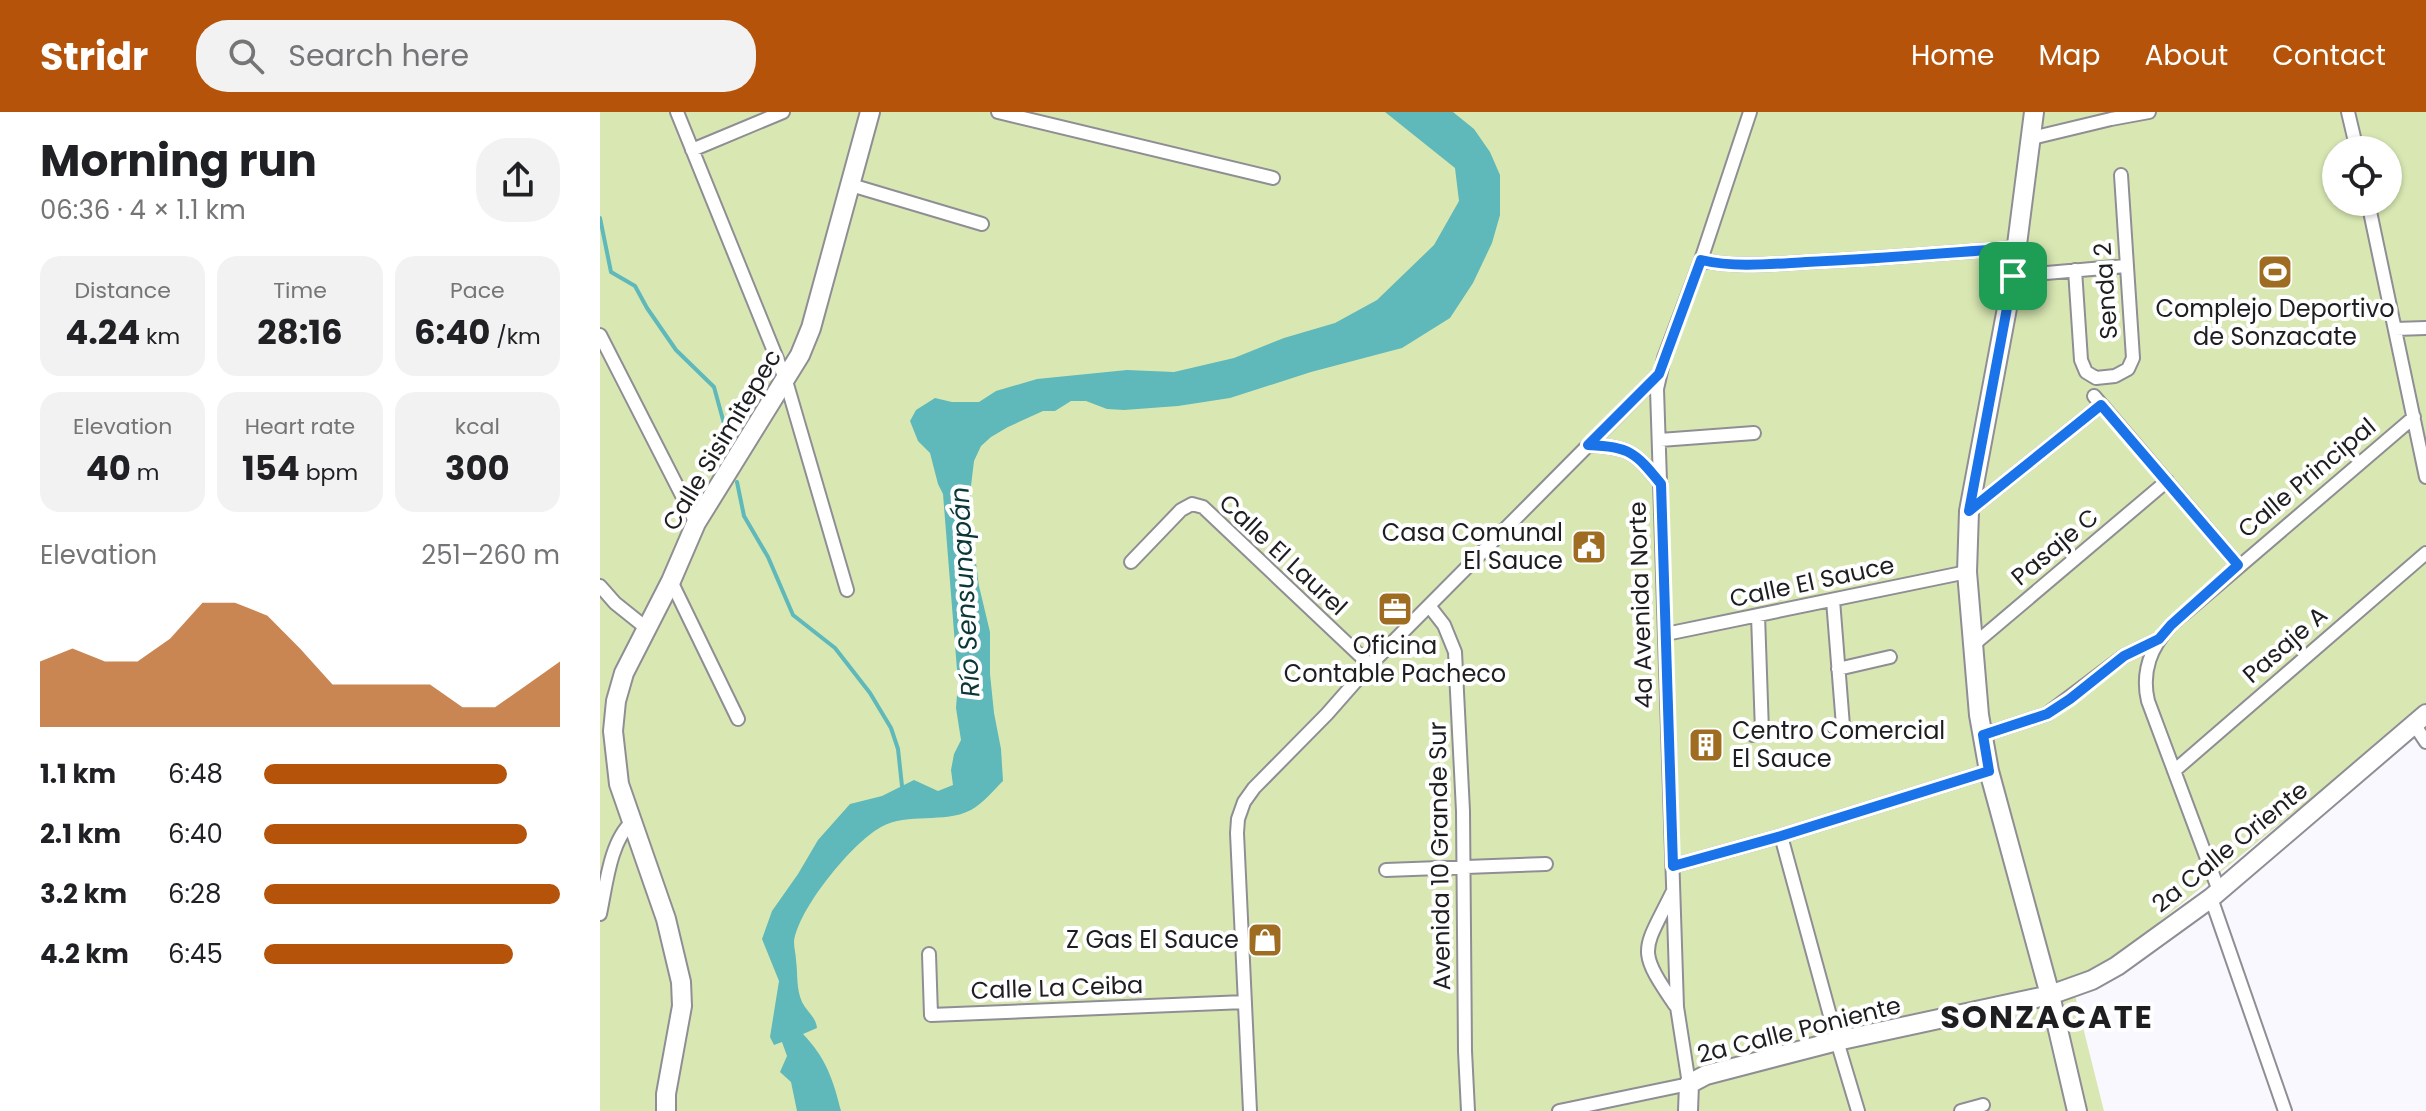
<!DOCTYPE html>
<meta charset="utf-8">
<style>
body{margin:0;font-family:Poppins,sans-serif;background:#f2f2f2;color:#202124;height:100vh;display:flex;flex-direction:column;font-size:30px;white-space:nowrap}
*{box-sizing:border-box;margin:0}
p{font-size:26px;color:#757577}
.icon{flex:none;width:44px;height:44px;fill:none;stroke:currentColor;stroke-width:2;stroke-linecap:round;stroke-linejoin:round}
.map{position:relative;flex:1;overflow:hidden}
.sheet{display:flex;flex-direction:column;background:#fff;width:600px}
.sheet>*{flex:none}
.fabs{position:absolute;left:1722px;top:24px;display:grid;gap:16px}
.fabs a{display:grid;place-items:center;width:80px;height:80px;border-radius:50%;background:#fff;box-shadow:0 2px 6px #0004;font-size:40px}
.pin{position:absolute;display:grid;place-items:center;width:68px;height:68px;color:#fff;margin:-34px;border-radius:16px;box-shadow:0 4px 12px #0006}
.round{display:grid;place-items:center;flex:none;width:84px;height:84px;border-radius:32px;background:#f2f2f2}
.head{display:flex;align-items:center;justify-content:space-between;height:136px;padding:0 40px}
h1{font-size:44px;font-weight:700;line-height:60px}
.stats{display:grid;grid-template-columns:repeat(3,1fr);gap:12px;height:136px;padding:8px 40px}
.stats div{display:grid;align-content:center;border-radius:20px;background:#f2f2f2;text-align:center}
.stats b{font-size:34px;font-weight:700}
.stats small{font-size:22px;font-weight:400}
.stats p{font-size:22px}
.chart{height:224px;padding:16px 40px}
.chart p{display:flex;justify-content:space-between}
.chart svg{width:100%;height:144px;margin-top:8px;fill:#b45309;opacity:.7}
ul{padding:0 40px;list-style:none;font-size:26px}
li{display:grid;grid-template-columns:128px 96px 1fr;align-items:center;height:60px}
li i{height:20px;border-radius:10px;background:#b45309}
header{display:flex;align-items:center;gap:48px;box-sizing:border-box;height:112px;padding:0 40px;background:#b45309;color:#fff}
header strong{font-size:38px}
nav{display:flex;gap:44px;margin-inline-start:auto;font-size:28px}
.search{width:560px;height:72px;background:#f2f2f2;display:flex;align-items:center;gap:20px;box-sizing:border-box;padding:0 28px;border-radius:32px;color:#757577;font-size:30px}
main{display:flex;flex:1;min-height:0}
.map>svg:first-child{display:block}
.green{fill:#d9e8b3;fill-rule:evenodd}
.water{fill:#5fb8b9}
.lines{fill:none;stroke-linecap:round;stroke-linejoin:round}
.stream{stroke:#5fb8b9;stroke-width:4}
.street-casing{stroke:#8f8e94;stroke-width:16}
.secondary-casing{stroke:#8f8e94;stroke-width:22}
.street{stroke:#fff;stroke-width:12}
.secondary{stroke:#fff;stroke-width:18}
.route-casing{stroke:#fff;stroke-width:16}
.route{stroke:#1a73e8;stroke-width:10}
.labels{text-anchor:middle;stroke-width:8;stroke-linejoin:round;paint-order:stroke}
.street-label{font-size:24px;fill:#1e1e20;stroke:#fff}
.poi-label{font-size:24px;fill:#1e1e20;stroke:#fff}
.water-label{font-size:26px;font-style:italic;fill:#0b3738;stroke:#fff}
.district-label{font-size:32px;font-weight:bold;letter-spacing:2px;fill:#1e1e20;stroke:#fff}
</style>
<header>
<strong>Stridr</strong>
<div class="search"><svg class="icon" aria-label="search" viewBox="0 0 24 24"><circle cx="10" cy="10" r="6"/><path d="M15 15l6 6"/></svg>Search here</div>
<nav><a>Home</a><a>Map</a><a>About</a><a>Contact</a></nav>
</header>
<main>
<section class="sheet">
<div class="head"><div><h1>Morning run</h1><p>06:36 · 4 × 1.1 km</p></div><a class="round"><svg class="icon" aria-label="share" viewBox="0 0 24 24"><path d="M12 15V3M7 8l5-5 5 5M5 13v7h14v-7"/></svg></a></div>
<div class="stats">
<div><p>Distance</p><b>4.24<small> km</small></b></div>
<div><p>Time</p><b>28:16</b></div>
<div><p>Pace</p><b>6:40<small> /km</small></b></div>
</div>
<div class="stats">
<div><p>Elevation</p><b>40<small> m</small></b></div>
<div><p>Heart rate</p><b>154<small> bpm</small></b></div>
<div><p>kcal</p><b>300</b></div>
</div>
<div class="chart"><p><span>Elevation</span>251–260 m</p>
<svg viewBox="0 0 160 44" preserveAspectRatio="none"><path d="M0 44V24L10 20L20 24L30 24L40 17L50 6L60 6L70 10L80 20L90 31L100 31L110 31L120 31L130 38L140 38L150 31L160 24V44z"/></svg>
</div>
<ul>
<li><b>1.1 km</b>6:48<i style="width:82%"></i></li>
<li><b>2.1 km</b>6:40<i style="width:89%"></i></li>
<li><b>3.2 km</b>6:28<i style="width:100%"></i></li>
<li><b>4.2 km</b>6:45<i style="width:84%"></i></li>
</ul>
</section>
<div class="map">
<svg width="1826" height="999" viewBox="0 0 1826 999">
<rect width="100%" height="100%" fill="#f8f8fe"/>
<path class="green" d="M0 0H1826V593L1474 879 1504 999H0ZM1736 38H1788V90H1736Z"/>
<path class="water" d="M785 0H853L874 17 890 40 900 63V103L892 131 873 171 850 206 802 236 711 260 630 286 578 294 524 298 507 297 486 289H471L455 299H443L408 315 391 325 381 334 374 349 371 374V413L379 474 390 520V562L394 601 401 637 403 669C393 679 383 691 371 698 344 712 308 700 281 715 252 731 198 797 194 830 194 836 196 843 196 848 198 863 196 876 202 890 207 900 216 905 217 916L203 922C226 946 233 967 241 999H197L191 970 180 960 187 944 182 930 174 933 170 925 179 869 162 827 172 799 198 762 218 728 250 692 282 684 314 668 338 679 353 673 351 658 354 642 361 628 356 596 358 570 343 382 338 372 330 341 318 329 310 309 316 298 335 286 352 290H379L396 279 437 267 527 258 574 260 634 246 684 226 735 211 777 188 834 133 859 89 855 56Z"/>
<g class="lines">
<path class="stream" d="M0 106 11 160 35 174 47 196 76 238 114 275 131 337
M137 370 144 404 168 445 193 503 235 536 270 581 291 616 298 637 302 674"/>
<defs>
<path id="street" d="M77 0 186 269 247 478
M398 0 673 66
M1748 0 1757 38
M1432 26 1511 7 1549 0
M92 38 183 0
M251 73 382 112
M1768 90 1826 365
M1101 148C1136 156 1171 152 1206 150 1276 147 1345 141 1415 136
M1475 158 1481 248 1486 260 1496 266 1515 264 1528 257 1533 246 1521 63
M1413 164 1526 154
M1795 217 1826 216
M0 223 96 411
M1494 284 1638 453
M1060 328 1154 321
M988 333C1030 335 1035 340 1061 372
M1369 399 1501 293
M531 450 581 398 592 392 603 395 770 553
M71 469 138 607
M0 474 15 491 45 515
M1233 488 1243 614 1233 615
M830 495 844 513 855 540 863 699 865 939 868 999
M1066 522 1367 460
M1372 534 1567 369
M1238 557 1290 545
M1814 612 1826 630
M1153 623 1162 620 1158 503
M1383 623 1447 602 1524 544 1559 527
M1574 659 1826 441
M1181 724 1237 929 1258 999
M1073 754 1181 724 1389 659
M786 758 946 752
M1619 779 1548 589C1541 559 1551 535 1571 513L1814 305
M1072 781C1043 840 1036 836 1075 893
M1611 786 1685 999
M0 802C6 774 10 729 32 710
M329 842 331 903 645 890
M650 999 637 721 638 707 644 690 654 676 727 602 770 553 1059 262
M959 999 1089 972 1077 895 1057 277 1064 246 1101 148 1150 0
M1361 999 1383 993"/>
<path id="secondary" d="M1434 0 1413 164 1369 399 1367 460 1379 603 1389 659 1450 883 1477 999
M66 999V982L82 894 81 870 66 807 19 672 13 619 16 589 24 561 71 469 96 411 200 243 211 216 270 0
M1088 999 1089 972 1106 963 1237 929 1450 883 1492 868 1517 854 1611 786 1826 602"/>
</defs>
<use href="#street" class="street-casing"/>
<use href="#secondary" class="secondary-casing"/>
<use href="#street" class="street"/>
<use href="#secondary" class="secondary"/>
</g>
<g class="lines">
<defs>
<path id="route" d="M1415 136 1413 164 1369 399 1501 293 1638 453 1571 513 1559 527 1524 544 1470 587 1447 602 1383 623 1389 659 1181 724 1073 754 1061 372C1035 340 1030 335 988 333L1059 262 1101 148C1136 156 1171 152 1206 150 1276 147 1345 141 1415 136Z"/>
</defs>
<use href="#route" class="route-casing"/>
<use href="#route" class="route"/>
</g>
<defs>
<symbol id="stadium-square" viewBox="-11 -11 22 22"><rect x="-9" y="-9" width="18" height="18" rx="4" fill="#9e6d21" stroke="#fff"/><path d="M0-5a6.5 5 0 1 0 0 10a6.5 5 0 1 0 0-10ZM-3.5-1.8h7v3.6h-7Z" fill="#fff"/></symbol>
<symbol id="civic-square" viewBox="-11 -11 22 22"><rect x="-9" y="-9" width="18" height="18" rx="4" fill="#9e6d21" stroke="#fff"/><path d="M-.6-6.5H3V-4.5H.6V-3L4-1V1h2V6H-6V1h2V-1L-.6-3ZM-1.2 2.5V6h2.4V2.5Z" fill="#fff"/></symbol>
<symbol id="office-square" viewBox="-11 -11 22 22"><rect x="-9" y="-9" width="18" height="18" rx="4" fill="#9e6d21" stroke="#fff"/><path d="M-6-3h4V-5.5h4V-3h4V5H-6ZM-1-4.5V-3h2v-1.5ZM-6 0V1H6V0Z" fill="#fff"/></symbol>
<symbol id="building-square" viewBox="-11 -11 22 22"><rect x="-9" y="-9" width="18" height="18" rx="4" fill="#9e6d21" stroke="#fff"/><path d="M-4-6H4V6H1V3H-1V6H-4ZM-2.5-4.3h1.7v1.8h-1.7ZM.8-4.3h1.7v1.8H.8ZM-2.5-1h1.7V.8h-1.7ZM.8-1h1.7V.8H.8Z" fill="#fff"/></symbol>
<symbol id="shop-square" viewBox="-11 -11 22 22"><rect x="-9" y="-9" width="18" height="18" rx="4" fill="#9e6d21" stroke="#fff"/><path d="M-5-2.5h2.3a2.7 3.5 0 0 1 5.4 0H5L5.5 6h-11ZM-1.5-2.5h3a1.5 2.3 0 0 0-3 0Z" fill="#fff"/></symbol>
</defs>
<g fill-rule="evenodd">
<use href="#stadium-square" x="1655" y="140" width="40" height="40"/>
<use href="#civic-square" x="969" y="415" width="40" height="40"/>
<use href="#office-square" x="775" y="477" width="40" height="40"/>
<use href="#building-square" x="1086" y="613" width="40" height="40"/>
<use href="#shop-square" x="645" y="808" width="40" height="40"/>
</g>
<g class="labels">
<g class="street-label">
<text transform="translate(1506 179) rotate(-94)" y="8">Senda 2</text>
<text transform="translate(122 328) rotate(-59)" y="8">Calle Sisimitepec</text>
<text transform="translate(1707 366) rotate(-40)" y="8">Calle Principal</text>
<text transform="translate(1455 435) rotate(-40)" y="8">Pasaje C</text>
<text transform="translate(683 443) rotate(43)" y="8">Calle El Laurel</text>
<text transform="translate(1212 470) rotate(-12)" y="8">Calle El Sauce</text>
<text transform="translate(1041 493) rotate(-92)" y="8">4a Avenida Norte</text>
<text transform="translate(1685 533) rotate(-41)" y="8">Pasaje A</text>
<text transform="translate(1630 735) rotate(-39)" y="8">2a Calle Oriente</text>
<text transform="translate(840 744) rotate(-91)" y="8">Avenida 10 Grande Sur</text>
<text transform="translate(457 876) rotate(-2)" y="8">Calle La Ceiba</text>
<text transform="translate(1199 918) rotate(-14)" y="8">2a Calle Poniente</text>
</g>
<g class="poi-label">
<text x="1675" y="205">Complejo Deportivo<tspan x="1675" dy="28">de Sonzacate</tspan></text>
<text x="963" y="429" text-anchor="end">Casa Comunal<tspan x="963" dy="28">El Sauce</tspan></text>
<text x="795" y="542">Oficina<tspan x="795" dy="28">Contable Pacheco</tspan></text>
<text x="1132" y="627" text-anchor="start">Centro Comercial<tspan x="1132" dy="28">El Sauce</tspan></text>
<text x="639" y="836" text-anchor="end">Z Gas El Sauce</text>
</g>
<g class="water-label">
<text transform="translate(365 480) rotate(-93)" y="9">Río Sensunapán</text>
</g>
<g class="district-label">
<text x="1447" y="916">SONZACATE</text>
</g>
</g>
</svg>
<div class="fabs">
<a><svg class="icon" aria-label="locate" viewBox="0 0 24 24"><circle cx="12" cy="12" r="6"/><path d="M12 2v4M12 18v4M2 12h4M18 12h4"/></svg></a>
</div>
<div class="pin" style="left:1413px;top:164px;background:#1e9e55"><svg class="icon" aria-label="arrive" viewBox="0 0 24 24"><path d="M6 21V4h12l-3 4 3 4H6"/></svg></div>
</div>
</main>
